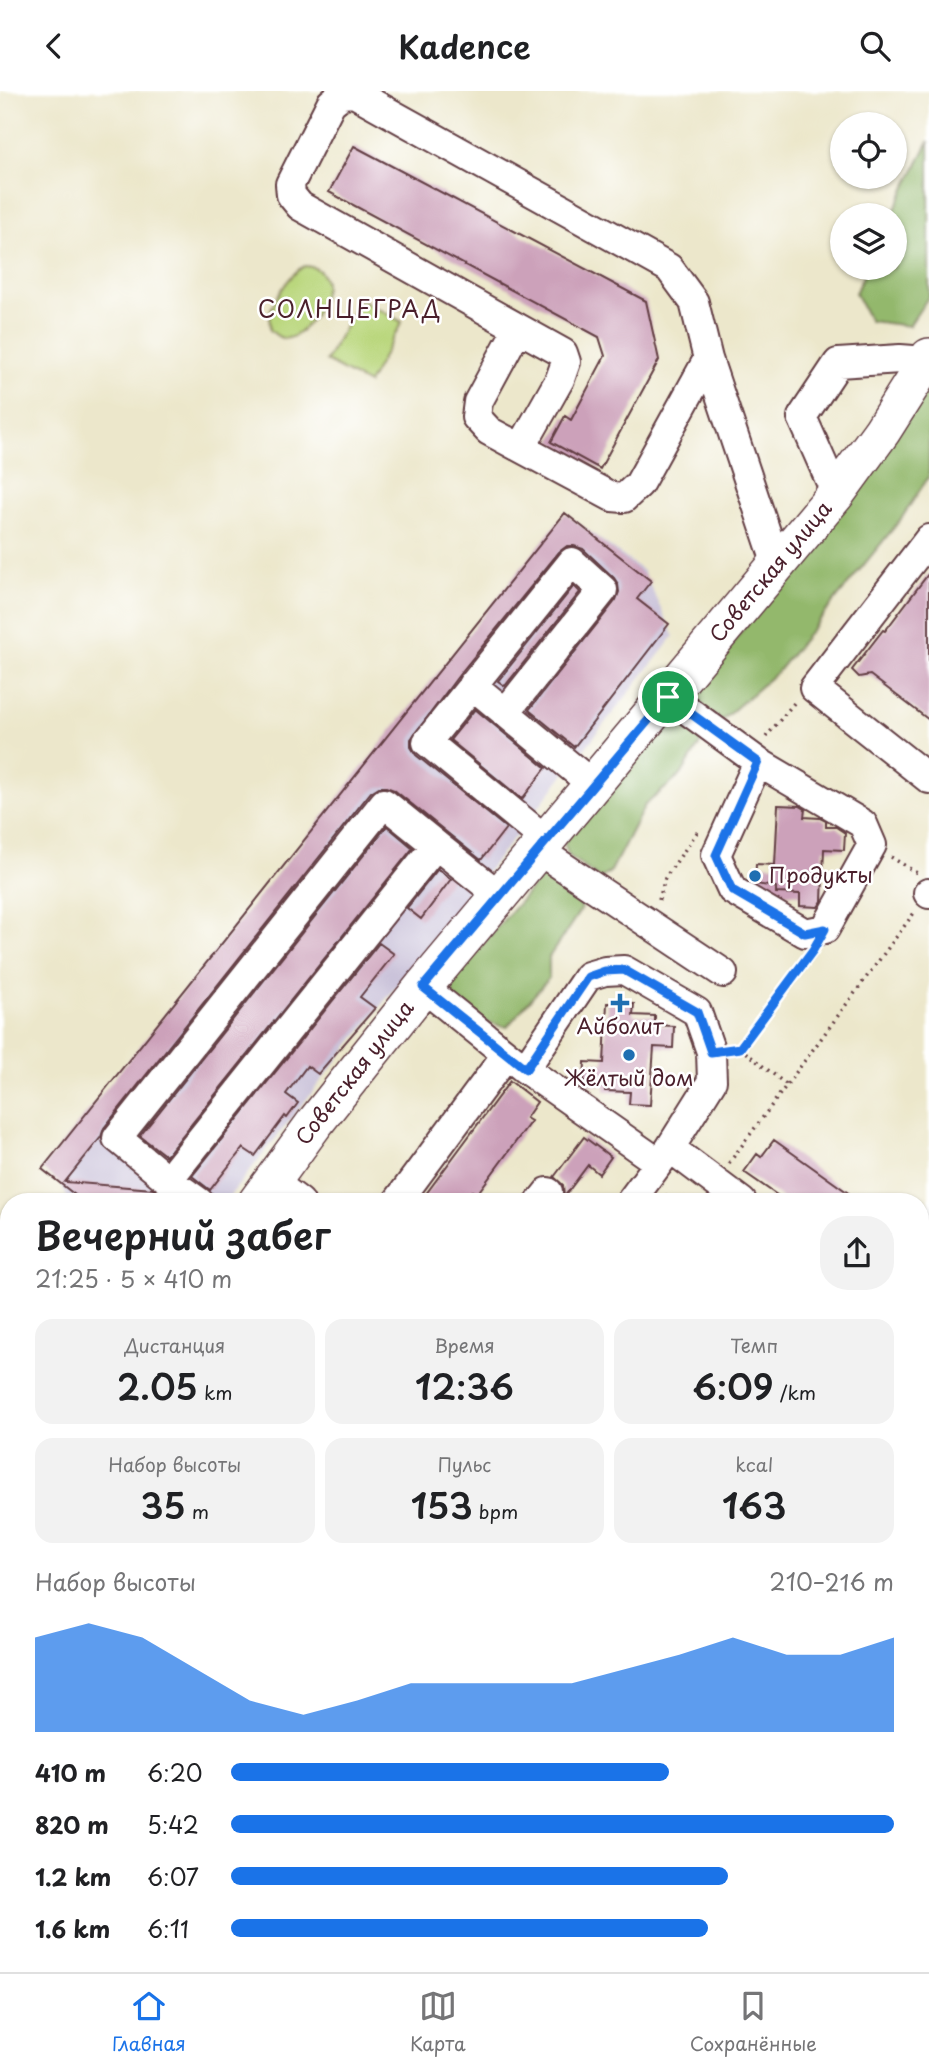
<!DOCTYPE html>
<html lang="ru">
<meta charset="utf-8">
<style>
body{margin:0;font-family:"Playpen Sans",sans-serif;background:#f2f2f2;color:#202124;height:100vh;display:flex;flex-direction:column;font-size:26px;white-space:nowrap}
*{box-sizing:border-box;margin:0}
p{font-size:23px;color:#757577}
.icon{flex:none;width:38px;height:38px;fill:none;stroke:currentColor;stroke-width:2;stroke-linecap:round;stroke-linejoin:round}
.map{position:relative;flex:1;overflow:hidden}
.side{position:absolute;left:0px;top:1102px;width:929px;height:779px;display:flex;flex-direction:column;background:#fff;border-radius:28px 28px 0 0;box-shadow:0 2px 5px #0004}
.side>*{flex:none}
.fabs{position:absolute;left:830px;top:21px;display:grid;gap:14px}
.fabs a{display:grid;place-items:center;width:77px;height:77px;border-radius:50%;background:#fff;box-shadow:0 2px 5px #0004;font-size:35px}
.pin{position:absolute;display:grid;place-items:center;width:60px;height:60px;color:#fff;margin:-30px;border:4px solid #fff;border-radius:50%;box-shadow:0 2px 7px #0007}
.round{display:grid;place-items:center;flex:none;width:74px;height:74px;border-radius:28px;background:#f2f2f2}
.headline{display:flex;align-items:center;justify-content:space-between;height:119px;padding:0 35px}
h1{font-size:38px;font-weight:600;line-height:52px}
.figures{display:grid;grid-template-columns:repeat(3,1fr);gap:10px;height:119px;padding:7px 35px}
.figures div{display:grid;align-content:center;border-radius:18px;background:#f2f2f2;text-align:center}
.figures b{font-size:35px;font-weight:600}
.figures small{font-size:19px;font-weight:400}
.figures p{font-size:19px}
.chart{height:196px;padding:14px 35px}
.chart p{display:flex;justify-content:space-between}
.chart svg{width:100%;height:126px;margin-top:7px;fill:#1a73e8;opacity:.7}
ul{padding:0 35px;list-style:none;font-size:23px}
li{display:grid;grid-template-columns:112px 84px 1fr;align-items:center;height:52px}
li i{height:18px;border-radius:9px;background:#1a73e8}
header{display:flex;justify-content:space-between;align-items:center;height:91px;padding:0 35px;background:#fff;font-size:32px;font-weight:600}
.dock{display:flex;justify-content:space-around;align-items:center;height:98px;border-top:2px solid #e0e0e0;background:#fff;font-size:19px;color:#757577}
.dock a{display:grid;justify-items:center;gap:4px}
.dock .on{color:#1a73e8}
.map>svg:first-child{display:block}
.built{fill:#e6d3f0}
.industrial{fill:#c8c0d8}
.green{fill:#bad77d;stroke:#827b54;stroke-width:2}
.forest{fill:#93b86c;stroke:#6e6c4c;stroke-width:2}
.building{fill:#cca1ba}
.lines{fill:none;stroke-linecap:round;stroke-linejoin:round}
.minor-casing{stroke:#623d43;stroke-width:32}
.major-casing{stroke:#623d43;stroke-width:40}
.path{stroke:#623d43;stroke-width:3.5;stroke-dasharray:2 5;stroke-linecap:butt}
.minor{stroke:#fff;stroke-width:28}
.major{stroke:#fff;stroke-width:37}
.route-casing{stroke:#fff;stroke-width:14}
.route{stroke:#1a73e8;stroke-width:9}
.poi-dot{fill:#1f6fb2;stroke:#fff;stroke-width:2.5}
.labels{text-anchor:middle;stroke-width:5;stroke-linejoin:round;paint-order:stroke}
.street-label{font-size:21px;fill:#4a1f2b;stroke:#fff}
.poi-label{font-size:21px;fill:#4a1f2b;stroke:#fff}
.neighbourhood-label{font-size:23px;letter-spacing:2px;fill:#4a1f2b;stroke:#fff}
</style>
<header><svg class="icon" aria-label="back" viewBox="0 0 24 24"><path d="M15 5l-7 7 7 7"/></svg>Kadence<svg class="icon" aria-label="search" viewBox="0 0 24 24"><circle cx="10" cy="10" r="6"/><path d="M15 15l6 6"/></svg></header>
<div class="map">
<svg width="929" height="1881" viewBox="0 0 929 1881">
<rect width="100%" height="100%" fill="#fff"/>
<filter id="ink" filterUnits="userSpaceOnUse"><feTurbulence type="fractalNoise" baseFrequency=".0143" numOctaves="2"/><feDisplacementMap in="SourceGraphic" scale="14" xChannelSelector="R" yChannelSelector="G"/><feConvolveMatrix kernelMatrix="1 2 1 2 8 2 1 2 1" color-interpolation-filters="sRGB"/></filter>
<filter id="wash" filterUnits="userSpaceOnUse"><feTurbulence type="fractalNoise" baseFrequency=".00686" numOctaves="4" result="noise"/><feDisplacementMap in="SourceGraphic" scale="28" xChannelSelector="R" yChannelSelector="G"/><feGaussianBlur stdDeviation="1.57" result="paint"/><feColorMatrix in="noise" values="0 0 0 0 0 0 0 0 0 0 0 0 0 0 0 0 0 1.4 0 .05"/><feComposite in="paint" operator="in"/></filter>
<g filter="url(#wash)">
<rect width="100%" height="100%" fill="#ece7cb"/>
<path class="built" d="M929 1513V1881H759L753 1873 920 1872V1525Z
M0 1559 9 1561V1793L0 1798Z"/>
<path class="industrial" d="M565 422 643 480 674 545 225 1111H69L61 1092 42 1078Z"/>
<path class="green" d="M305 175C348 177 311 242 289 247 281 249 276 244 270 239 270 234 269 226 270 221 275 207 292 180 305 175Z
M360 208 402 231 368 293 326 270Z
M9 1462V1527L0 1523V1469Z
M9 1832V1872L164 1873 168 1881H0V1835Z
M609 1873H747L753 1881H612Z"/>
<path class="forest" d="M929 50V205L909 235 870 230 855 202 867 177H894V124H892Z
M929 297V385L901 428 778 580 721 630 697 610 706 586Z
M673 622 700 641 701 651 681 684 645 714 611 780 600 788 568 764 564 751Z
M544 783 568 794 582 817 549 866V887L507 936 478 929 457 914 449 891Z"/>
<g id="blocks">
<path class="building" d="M354 55 646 210 659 269 600 378 551 351 565 325 571 329 605 265 599 246 329 101Z
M565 422 651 490 637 508 669 533 574 656 529 619 616 509 619 501 618 493 614 487 583 458 574 455H567L559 461 459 584 411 648V656L416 664 506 737 481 769 394 699 386 696H379L371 701 104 1037 101 1046 65 1091 153 1098 157 1102V1111H84L42 1078Z
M929 482V629L870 584 859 586 852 579 883 539 885 540Z
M574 495 580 501 505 595 498 590Z
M475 618 546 677 522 708 450 649Z
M778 714 800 715 805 718 804 726 820 727 826 730V736H836L845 742 844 759 824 758 822 810 818 816 800 815V803L776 802V796L755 793 756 773 775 774Z
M387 735 413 757 166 1065 140 1045Z
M438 778 451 788 421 828 407 817Z
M379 852 394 863 360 906 375 917 318 983 307 975 286 1003 298 1012 287 1027 285 1025 255 1065 243 1057 210 1099 192 1085Z
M607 912 634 913 633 924 655 925V934L674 935 673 957 654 956 650 1014 629 1013 630 1001 605 1000V994L584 993 585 971 604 972Z
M510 990 537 1011 526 1027 531 1030 477 1103 472 1100 463 1111H420Z
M584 1046 611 1066 599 1083 588 1074 564 1106 563 1094 554 1086Z
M774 1049 861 1111H787L744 1081 757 1063 761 1066Z"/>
</g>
</g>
<g filter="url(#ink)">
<use href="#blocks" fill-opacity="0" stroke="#623d43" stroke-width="2"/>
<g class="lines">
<defs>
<path id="minor" d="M518 237 563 262 566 271 560 288 521 357
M708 268 639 393 624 407 612 406 489 340 476 326 478 311 518 237 300 115 291 104 290 93 331 12 342 3 354 2 669 177 694 211 708 268 777 474
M836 403 802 326 838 272 900 268 927 270
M929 448 814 597 929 688
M472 594 593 694
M668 605 758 671 863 733 872 754 825 838 805 842 732 799 716 764 758 671
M505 622 603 499 572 471 427 651 546 749
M384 712 436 754 168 1089 117 1047Z
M436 754 500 805
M538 759 723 882
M928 802 929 803
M423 896 525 978 588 885 605 880 624 879 697 921 711 961 712 990 670 1057 630 1111
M525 978 659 1072
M670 1057 742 1111
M168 1089 199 1111
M272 1090 300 1111
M397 1111 506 964
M540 1111 548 1101
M0 1256 9 1263
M920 1281 929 1269
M920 1485 929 1473
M0 1546 9 1549
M920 1606 929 1612
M440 1872 444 1881
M569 1872 573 1881
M846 1872 859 1881
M323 1881 342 1872"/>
<path id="major" d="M257 1111 314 1033 423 896 836 403 882 340 929 266
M0 1444 9 1435"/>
</defs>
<use href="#minor" class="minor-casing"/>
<use href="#major" class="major-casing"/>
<path class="path" d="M766 646 794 612
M891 766 917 782
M659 809 665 787 698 740
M740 957 787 994
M734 958 740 957 807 867
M729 1072 914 822
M665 1104 674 1111
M0 1223 9 1230
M222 1872 226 1881
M599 1872 603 1881
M88 1881 91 1872
M687 1881 688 1872"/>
<use href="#minor" class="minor"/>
<use href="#major" class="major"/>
</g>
</g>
<g class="lines" filter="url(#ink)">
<defs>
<path id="route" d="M668 606 758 671 716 764 732 799 805 842 825 838 813 859 740 957 711 961 697 921 624 879 605 880 588 886 526 978 423 896Z"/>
</defs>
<use href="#route" class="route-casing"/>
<use href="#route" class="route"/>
</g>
<g class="poi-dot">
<circle cx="755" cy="785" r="7"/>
<path d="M616.5 901.5h7v7h7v7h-7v7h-7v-7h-7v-7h7z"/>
<circle cx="629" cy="964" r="7"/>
</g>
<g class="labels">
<g class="street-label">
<text transform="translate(771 481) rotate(-50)" y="7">Советская улица</text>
<text transform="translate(355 982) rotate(-52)" y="7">Советская улица</text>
</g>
<g class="poi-label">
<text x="769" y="792" text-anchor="start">Продукты</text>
<text x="620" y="943">Айболит</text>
<text x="629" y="995">Жёлтый дом</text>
</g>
<g class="neighbourhood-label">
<text x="350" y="227">СОЛНЦЕГРАД</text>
</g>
</g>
</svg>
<div class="fabs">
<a><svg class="icon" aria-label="locate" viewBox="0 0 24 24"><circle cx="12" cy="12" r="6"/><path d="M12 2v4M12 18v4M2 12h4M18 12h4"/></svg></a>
<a><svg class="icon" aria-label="layers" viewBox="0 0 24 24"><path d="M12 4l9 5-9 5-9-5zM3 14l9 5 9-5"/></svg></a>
</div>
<div class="pin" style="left:668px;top:606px;background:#1e9e55"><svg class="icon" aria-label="arrive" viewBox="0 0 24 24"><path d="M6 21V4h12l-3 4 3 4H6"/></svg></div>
<section class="side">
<div class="headline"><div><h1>Вечерний забег</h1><p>21:25 · 5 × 410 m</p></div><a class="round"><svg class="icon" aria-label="share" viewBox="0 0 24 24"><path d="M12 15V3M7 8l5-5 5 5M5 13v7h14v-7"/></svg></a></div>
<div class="figures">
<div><p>Дистанция</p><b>2.05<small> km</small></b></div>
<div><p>Время</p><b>12:36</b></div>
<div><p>Темп</p><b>6:09<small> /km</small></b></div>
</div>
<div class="figures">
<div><p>Набор высоты</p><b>35<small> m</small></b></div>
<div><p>Пульс</p><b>153<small> bpm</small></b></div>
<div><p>kcal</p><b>163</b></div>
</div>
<div class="chart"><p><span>Набор высоты</span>210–216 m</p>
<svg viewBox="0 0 160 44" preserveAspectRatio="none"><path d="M0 44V11L10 6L20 11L30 22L40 33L50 38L60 33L70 27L80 27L90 27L100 27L110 22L120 17L130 11L140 17L150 17L160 11V44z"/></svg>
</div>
<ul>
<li><b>410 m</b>6:20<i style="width:66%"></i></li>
<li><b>820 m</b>5:42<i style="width:100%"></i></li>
<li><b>1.2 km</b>6:07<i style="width:75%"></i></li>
<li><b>1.6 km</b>6:11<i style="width:72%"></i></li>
</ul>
</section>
</div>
<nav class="dock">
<a class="on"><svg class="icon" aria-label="home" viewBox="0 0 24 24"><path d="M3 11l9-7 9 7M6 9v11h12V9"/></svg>Главная</a>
<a><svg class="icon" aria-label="map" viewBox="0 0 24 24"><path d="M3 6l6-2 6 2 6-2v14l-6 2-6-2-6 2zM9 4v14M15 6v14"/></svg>Карта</a>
<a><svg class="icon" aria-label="saved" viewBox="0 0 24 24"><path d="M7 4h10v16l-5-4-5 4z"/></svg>Сохранённые</a>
</nav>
